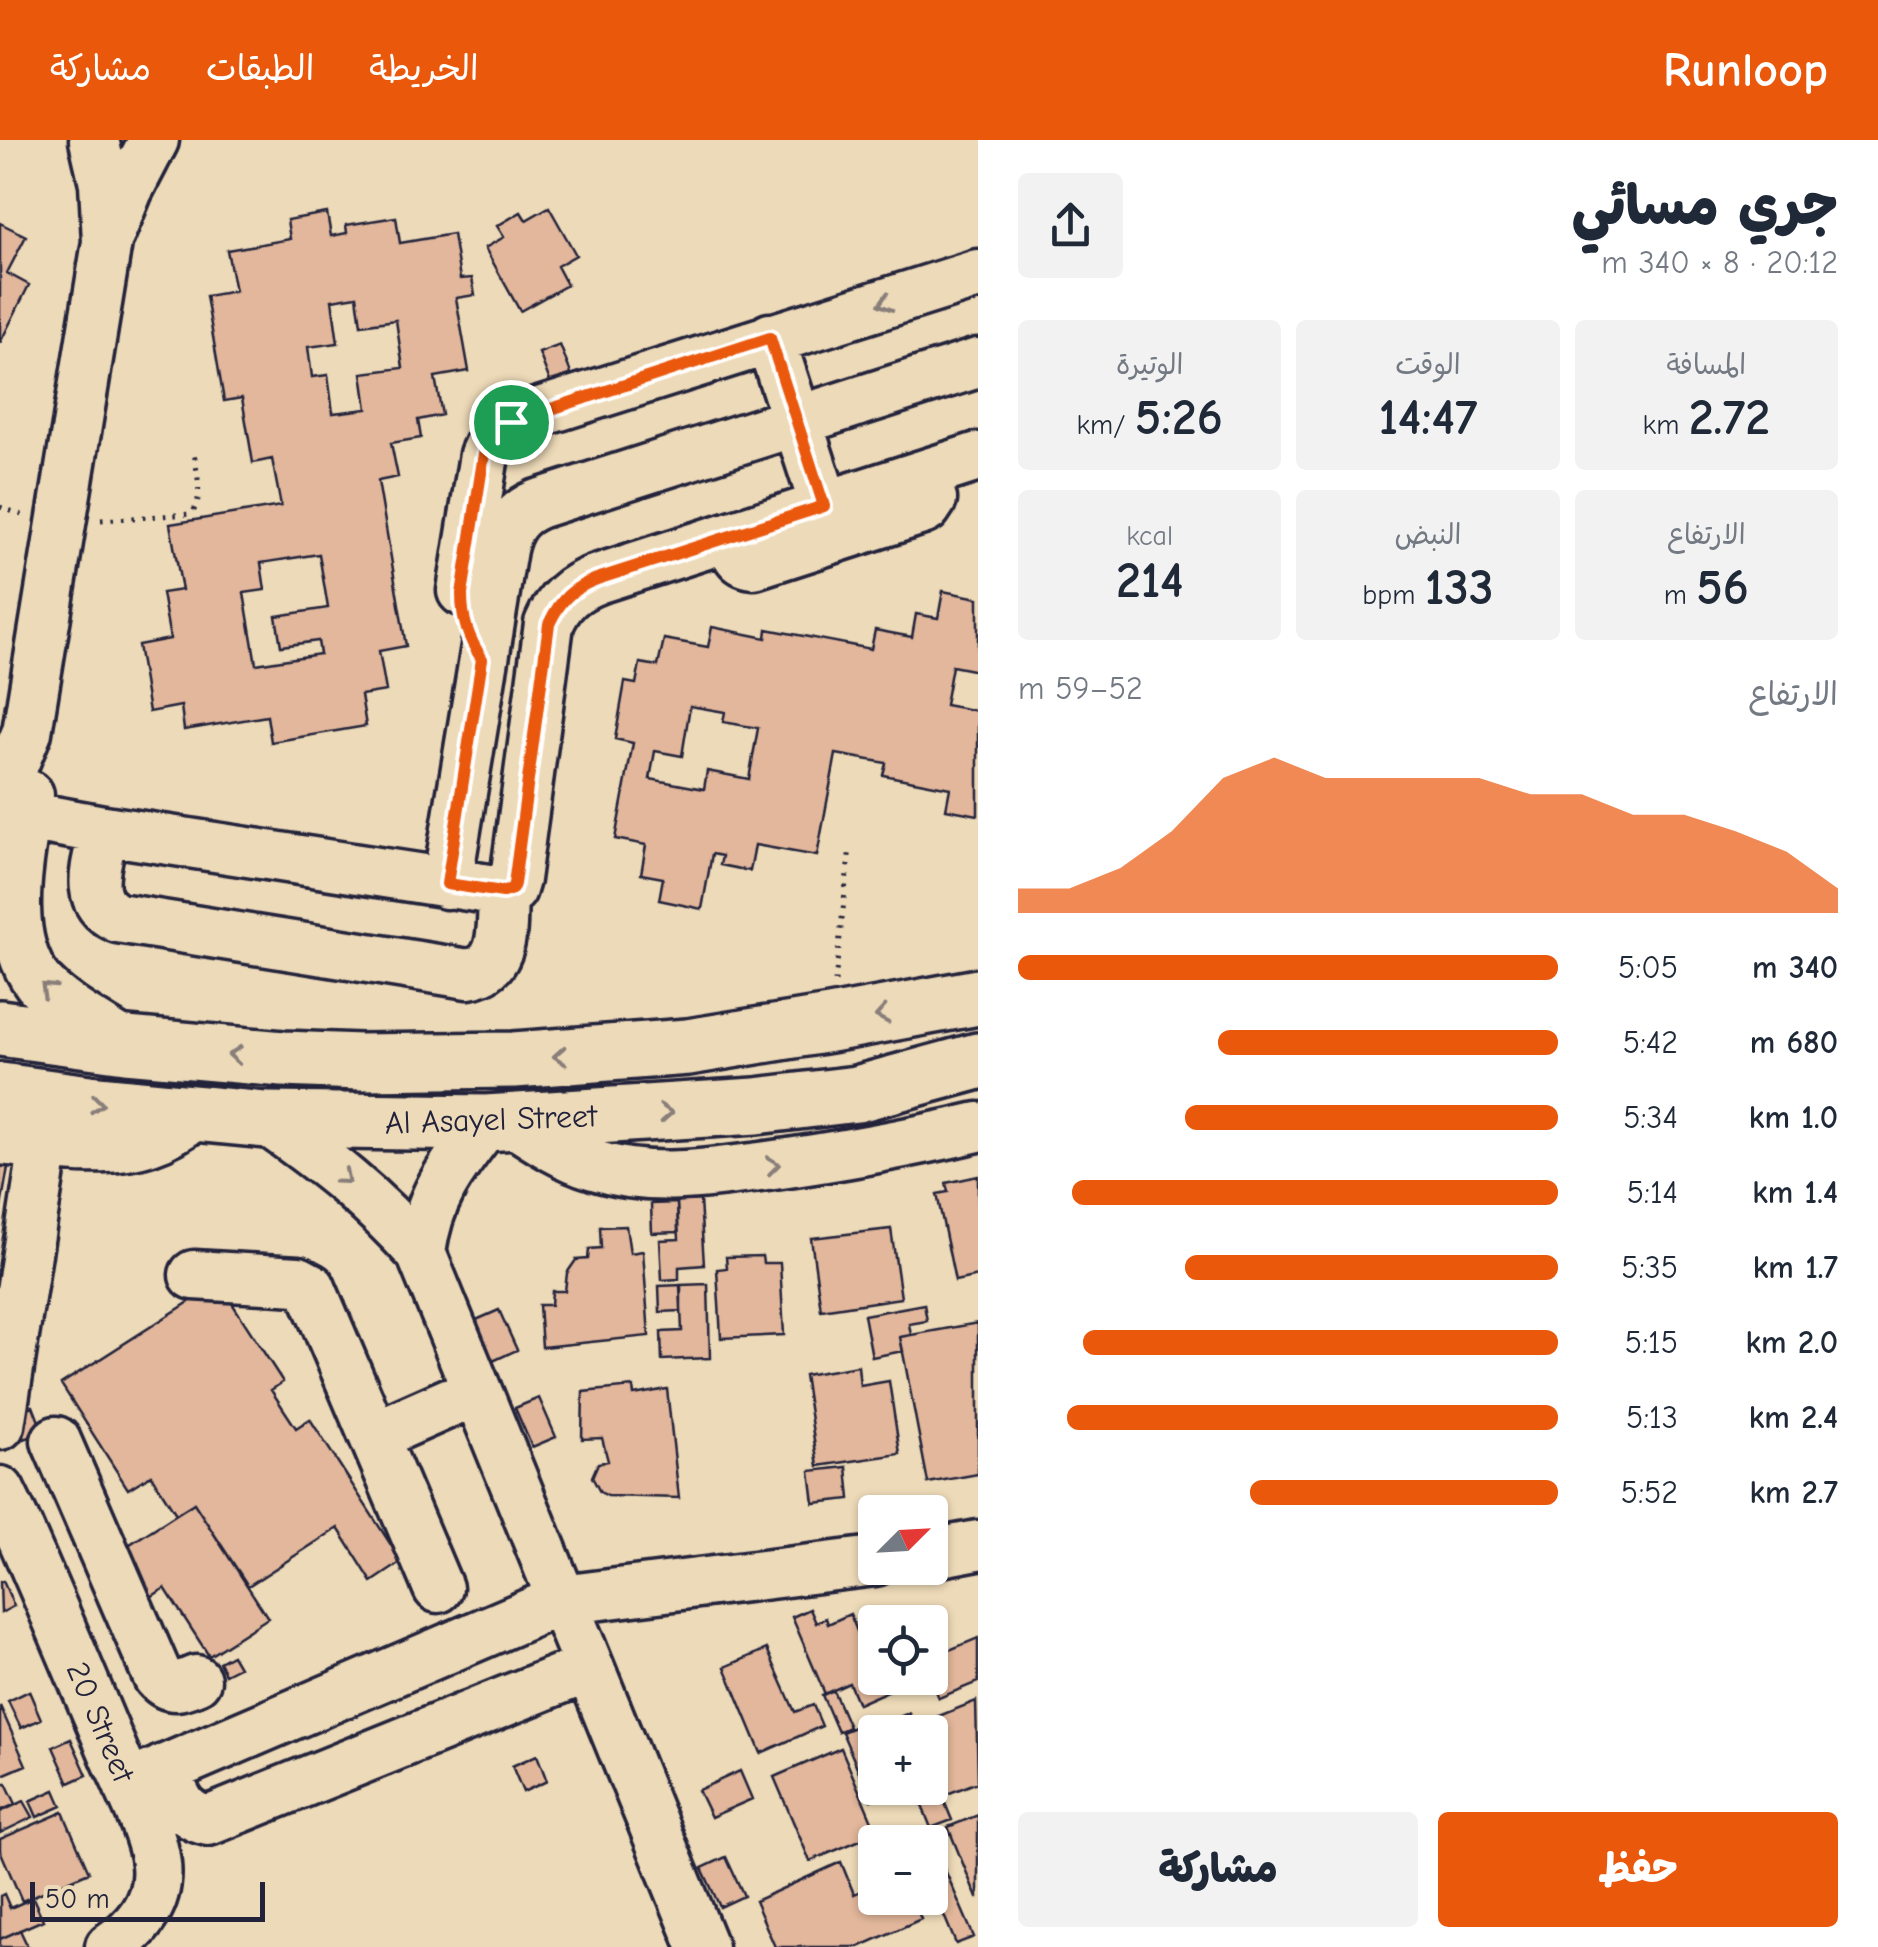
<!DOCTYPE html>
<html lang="ar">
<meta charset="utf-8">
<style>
body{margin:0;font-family:"Comic Neue","Playpen Sans Arabic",sans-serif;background:#f2f2f3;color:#1f2937;direction:rtl;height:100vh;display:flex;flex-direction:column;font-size:38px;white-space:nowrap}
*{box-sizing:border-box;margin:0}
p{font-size:32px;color:#747a83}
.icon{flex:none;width:55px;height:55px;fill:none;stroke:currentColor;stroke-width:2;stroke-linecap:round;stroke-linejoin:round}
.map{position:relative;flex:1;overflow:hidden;direction:ltr}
.details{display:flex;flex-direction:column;background:#fff;width:900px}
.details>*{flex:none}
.needle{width:65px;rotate:66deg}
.buttons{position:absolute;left:858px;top:1355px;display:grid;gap:20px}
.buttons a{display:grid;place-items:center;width:90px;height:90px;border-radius:10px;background:#fff;box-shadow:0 2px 8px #0004;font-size:50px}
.scale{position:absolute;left:30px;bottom:25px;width:235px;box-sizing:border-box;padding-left:10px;border:5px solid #22223b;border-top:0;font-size:28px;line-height:35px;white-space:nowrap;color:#22223b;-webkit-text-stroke:8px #eddab8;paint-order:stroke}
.pin{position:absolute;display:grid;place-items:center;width:85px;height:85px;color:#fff;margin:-42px;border:5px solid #fff;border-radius:50%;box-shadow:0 2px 10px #0007}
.round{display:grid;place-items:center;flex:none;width:105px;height:105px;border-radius:10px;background:#f2f2f3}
.headline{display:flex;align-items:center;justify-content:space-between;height:170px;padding:0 40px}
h1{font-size:55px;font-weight:800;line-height:75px}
.stats{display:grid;grid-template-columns:repeat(3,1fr);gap:15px;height:170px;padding:10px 40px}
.stats div{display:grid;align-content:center;border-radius:10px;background:#f2f2f3;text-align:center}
.stats b{font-size:50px;font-weight:800}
.stats small{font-size:28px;font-weight:400}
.stats p{font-size:28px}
.chart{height:280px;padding:20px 40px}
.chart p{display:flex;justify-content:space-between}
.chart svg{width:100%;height:180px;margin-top:10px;fill:#ea580c;opacity:.7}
.action{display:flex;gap:20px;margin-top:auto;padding:20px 40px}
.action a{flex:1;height:115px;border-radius:10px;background:#ea580c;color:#fff;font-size:40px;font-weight:800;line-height:115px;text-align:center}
.action a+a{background:#f2f2f3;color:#1f2937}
ul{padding:0 40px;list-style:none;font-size:32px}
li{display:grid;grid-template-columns:160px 120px 1fr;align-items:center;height:75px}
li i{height:25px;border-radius:12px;background:#ea580c}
header{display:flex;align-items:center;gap:60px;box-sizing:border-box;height:140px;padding:0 50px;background:#ea580c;color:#fff}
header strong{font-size:48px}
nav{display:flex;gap:55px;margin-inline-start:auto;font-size:35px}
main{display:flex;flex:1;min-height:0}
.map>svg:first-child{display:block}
.building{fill:#e2b79b;stroke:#22223b;stroke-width:2.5;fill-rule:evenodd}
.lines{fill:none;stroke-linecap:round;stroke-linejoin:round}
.minor-casing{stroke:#22223b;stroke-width:55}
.major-casing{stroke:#22223b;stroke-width:62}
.path{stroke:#22223b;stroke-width:5;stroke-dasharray:2.5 8;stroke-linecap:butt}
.minor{stroke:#eddab8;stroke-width:48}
.major{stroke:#eddab8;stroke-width:55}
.oneway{stroke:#887e7a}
.route-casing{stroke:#fff;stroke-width:20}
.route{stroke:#ea580c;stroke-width:12}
.labels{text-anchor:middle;stroke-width:9;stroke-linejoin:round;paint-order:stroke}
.street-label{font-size:32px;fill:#22223b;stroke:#eddab8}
</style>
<header>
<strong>Runloop</strong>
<nav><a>الخريطة</a><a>الطبقات</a><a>مشاركة</a></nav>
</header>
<main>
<section class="details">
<div class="headline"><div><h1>جري مسائي</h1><p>20:12 · 8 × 340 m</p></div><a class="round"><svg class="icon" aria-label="share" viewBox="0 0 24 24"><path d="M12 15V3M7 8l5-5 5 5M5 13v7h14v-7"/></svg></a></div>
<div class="stats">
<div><p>المسافة</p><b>2.72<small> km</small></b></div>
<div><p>الوقت</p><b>14:47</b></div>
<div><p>الوتيرة</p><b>5:26<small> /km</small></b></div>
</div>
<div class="stats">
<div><p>الارتفاع</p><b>56<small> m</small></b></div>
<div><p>النبض</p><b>133<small> bpm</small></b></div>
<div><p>kcal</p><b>214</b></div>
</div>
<div class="chart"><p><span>الارتفاع</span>52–59 m</p>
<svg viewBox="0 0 160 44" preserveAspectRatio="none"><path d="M0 44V38L10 38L20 33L30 24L40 11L50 6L60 11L70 11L80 11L90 11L100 15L110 15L120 20L130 20L140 24L150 29L160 38V44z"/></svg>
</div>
<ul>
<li><b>340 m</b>5:05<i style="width:100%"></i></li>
<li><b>680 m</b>5:42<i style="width:63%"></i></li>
<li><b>1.0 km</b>5:34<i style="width:69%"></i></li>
<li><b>1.4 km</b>5:14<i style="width:90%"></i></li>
<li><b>1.7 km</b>5:35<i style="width:69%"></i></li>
<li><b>2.0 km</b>5:15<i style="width:88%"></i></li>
<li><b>2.4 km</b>5:13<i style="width:91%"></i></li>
<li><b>2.7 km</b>5:52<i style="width:57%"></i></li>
</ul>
<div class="action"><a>حفظ</a><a>مشاركة</a></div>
</section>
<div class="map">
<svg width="978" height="1807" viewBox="0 0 978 1807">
<rect width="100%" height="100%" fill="#eddab8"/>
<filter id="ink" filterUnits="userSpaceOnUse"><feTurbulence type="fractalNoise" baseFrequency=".01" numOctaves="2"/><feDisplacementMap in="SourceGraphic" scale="20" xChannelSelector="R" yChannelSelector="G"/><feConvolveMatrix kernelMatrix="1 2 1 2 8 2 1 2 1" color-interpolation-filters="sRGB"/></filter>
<g filter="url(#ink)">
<path class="building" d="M549 67 576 115 557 126 567 145 520 171 485 108 504 97 497 86 521 72 526 80Z
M327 73 331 96 347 93 346 85 396 77 400 103 453 94 460 139 472 138 475 155 456 158 469 231 435 237 442 275 418 280 421 298 391 303 398 337 378 341 406 506 379 511 386 551 361 555 366 586 271 602 267 576 184 590 181 566 149 572 138 505 170 499 162 453 182 450 170 384 281 366 272 319 253 323 242 258 224 261 206 156 235 151 227 110 290 99 287 80ZM357 156 361 185 396 180 403 228 362 233 367 269 333 273 328 235 312 237 308 207 338 203 332 160ZM319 414 328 468 276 476 281 506 318 501 320 514 256 524 244 453 265 450 261 423Z
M0 83 26 96 7 133 29 145 0 203Z
M560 205 572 236 551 244 539 213Z
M943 451 978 458V531L952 526 945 565 978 571V675L946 669 950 648 883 635 886 623 836 614 817 716 755 705 750 731 720 725 722 716 712 714 702 769 659 760 663 738 641 734 646 705 615 699 633 603 615 599 625 542 636 544 640 523 658 526 664 499 708 507 712 487 766 498 767 489 871 509 875 490 912 497 916 474 938 478ZM690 566 725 572 723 582 758 588 749 639 707 631 704 649 650 639 655 611 682 616Z
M0 1026 8 1027 0 1073Z
M978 1036V1136L955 1141 937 1054 948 1052 946 1043Z
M700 1060 704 1125 679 1127V1139L662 1140 660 1100 679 1099 677 1061Z
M677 1063 678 1092 652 1093 651 1064Z
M626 1086 630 1113 643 1111 649 1196 542 1207 539 1165H551L552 1151H565L567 1133 576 1120 588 1119 589 1109 601 1108 600 1087Z
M891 1089 901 1158 821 1170 811 1098Z
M762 1116 763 1123H780L784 1195 721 1198 717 1129 727 1128 726 1117Z
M219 1143 283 1242 271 1250 296 1288 310 1279 402 1422 372 1442 338 1388 248 1446 194 1363 176 1374 151 1335 128 1349 61 1244Z
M708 1144 710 1218 662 1220 661 1192 682 1191 680 1145Z
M681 1145V1171L660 1172 659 1146Z
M924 1164 927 1181 909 1184 911 1195 900 1197 903 1211 872 1217 864 1175Z
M499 1170 517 1210 493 1221 474 1181Z
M978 1183V1334L928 1343 900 1197Z
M858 1226 860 1246 889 1241 900 1314 818 1326 804 1235Z
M633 1247 634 1255 667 1249 679 1358 608 1356 600 1352 592 1337 598 1323 608 1321 602 1298 582 1299 583 1252Z
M539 1258 556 1297 532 1307 515 1268Z
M33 1266 43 1292 22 1300 11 1274Z
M847 1327 850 1359 814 1363 810 1331Z
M194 1363 268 1478 209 1516 165 1448 143 1462 113 1415Z
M3 1441 14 1466 1 1473 0 1442Z
M810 1469 816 1483 826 1478 828 1484 850 1474 859 1496 875 1489V1538H912L913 1540 858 1564 849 1543 825 1554 792 1477Z
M978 1498V1542L939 1558 930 1537V1518Z
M767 1509 795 1572 813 1565 822 1586 761 1613 725 1527Z
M232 1515 239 1527 225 1534 219 1522Z
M833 1550 849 1587 838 1592 822 1555Z
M29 1551 41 1579 21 1588 8 1561Z
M976 1561 978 1642 942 1656 952 1680 931 1688 915 1648H930V1592H892L887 1582 909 1573 914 1586Z
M0 1566 26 1625 0 1636Z
M864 1583 875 1610V1648H891L892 1651 871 1660 842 1592Z
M71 1599 87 1635 69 1643 53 1607Z
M841 1608 877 1693 810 1721 774 1637Z
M537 1615 547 1641 523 1652 512 1626Z
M740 1631 752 1659 711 1677 698 1650Z
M6 1643 16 1664 0 1671V1646Z
M55 1650 62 1666 37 1677 30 1661Z
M24 1661 33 1677 0 1693V1672Z
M63 1672 89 1732 22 1761 0 1710V1699Z
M978 1675V1758H977L948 1687Z
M929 1693 974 1797 956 1804 930 1742V1702H913L912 1700Z
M726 1717 744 1756 720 1767 702 1728Z
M841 1722 854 1754 875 1745V1758H912L921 1779 859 1807H775L755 1761Z
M4 1754 10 1768 33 1758 43 1780 0 1799V1756Z
M20 1790 28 1807H0V1799Z"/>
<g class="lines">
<defs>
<path id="minor" d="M110 94 128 50 154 0
M770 198 825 367
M731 396C735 411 737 422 754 424L922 370 926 368 932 359 926 334
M462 451 484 315C493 293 503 285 524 277L978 134
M29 655C21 714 0 792 38 842 61 868 97 886 126 905
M26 676 104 690 508 752 512 749 515 739 549 484C559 460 573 448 597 439L978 317
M104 690C98 722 80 760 118 778L468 834C508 828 501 784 503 752
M0 693 13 626 27 592 107 102 104 43 94 0
M447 744 502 409C507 387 516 373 538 364L978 223
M266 980C326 1022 372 1058 421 1113L703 1807
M513 982C539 999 564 1016 594 1025 649 1043 704 1034 760 1027 833 1017 906 1004 978 987
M0 1000C45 1005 107 1016 150 1000 168 994 182 984 198 974
M421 1113C428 1056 452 1027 486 983
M194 1135 298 1141 311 1148 438 1448
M0 1285 44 1005
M374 1296 476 1251
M56 1301 158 1537C170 1551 182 1546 196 1540
M0 1351 18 1388C51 1463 83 1540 115 1616 128 1646 153 1692 156 1724 160 1760 139 1788 110 1807
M930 1414 978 1405
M164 1629C176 1655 178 1674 208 1681L588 1528
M128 1645 561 1460 875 1421"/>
<path id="major" d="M0 888 126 905 283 919 360 922 514 920 688 907 830 884 978 857
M0 951 89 963 266 980 486 983 756 966 857 954 978 921"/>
</defs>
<use href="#minor" class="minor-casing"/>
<use href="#major" class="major-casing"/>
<path class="path" d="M0 367 25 376
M101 380 191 374C205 359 196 331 194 311
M835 842 850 707"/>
<use href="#minor" class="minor"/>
<use href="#major" class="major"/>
</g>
<defs><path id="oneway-chevron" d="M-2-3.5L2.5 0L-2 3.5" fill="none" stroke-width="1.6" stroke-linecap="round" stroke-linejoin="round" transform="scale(2.5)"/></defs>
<g class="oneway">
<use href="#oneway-chevron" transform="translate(885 163) rotate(163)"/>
<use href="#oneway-chevron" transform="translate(47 849) rotate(-136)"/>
<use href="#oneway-chevron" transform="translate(882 875) rotate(170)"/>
<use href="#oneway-chevron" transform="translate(235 915) rotate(-175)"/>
<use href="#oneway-chevron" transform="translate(560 916) rotate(176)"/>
<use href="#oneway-chevron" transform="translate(97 964) rotate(6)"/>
<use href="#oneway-chevron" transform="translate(666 973) rotate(-4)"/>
<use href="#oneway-chevron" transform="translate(773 1025) rotate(-7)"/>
<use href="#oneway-chevron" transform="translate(344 1038) rotate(40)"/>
</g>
</g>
<g class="lines" filter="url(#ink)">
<defs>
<path id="route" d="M770 198 824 366 597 439C572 448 560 460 549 484L514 744 512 749 503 752 447 744 482 519C468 498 462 480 462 454L484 314C490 299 496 290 511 282Z"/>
</defs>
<use href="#route" class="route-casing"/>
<use href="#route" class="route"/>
</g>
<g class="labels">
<g class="street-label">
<text transform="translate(491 979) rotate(-2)" y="11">Al Asayel Street</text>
<text transform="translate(101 1582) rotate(67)" y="11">20 Street</text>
</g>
</g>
</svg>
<div class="buttons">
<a><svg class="needle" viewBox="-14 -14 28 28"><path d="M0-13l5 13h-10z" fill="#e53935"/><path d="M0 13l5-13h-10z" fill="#747a83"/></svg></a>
<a><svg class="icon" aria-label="locate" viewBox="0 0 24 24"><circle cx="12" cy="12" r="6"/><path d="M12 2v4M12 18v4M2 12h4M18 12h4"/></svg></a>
<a>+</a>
<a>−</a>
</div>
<div class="scale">50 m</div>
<div class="pin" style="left:511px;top:282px;background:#1e9e55"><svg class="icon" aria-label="arrive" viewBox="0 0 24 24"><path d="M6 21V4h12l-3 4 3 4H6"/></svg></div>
</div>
</main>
